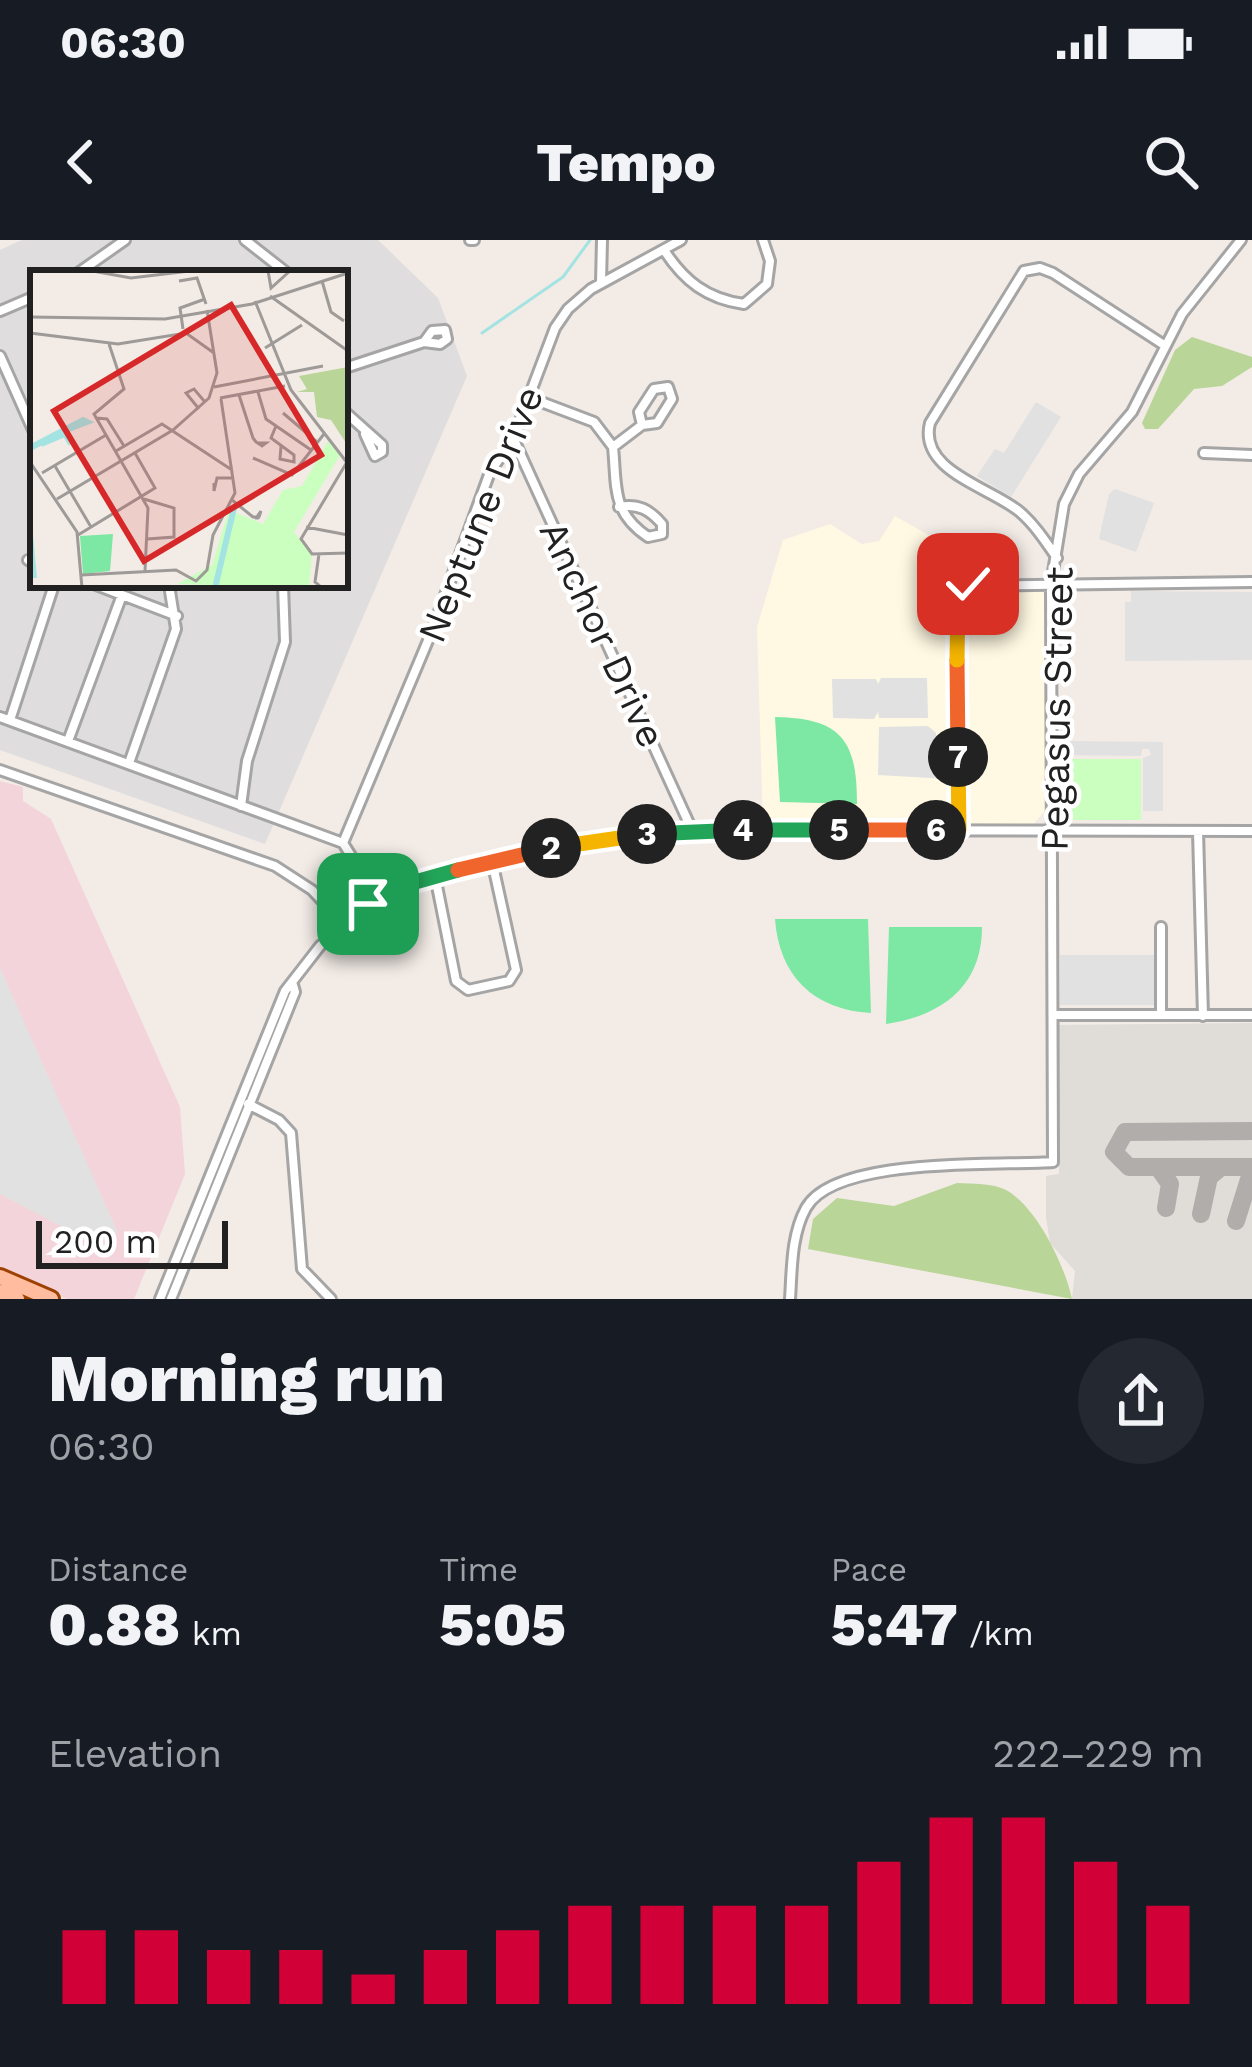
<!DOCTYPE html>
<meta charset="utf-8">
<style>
body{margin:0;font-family:"Work Sans",sans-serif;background:#242831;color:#f1f3f6;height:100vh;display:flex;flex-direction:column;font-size:45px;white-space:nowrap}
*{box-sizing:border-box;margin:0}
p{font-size:39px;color:#9ea1a6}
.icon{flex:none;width:66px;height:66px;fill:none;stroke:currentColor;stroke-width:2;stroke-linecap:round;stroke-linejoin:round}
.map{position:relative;height:1059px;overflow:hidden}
.panel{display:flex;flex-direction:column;background:#171b24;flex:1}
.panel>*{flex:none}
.scale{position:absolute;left:36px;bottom:30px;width:192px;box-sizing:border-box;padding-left:12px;border:6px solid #212121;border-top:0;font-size:33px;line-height:42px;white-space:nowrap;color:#212121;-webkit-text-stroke:9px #fff;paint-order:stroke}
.pin{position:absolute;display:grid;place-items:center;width:102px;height:102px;color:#fff;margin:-51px;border-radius:24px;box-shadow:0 6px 18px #0006}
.km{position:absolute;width:60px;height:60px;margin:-30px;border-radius:50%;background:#222;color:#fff;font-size:33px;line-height:60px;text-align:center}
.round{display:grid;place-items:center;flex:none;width:126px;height:126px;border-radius:63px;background:#242831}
.head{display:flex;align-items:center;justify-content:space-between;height:204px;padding:0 48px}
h1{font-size:66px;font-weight:800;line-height:90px}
.figures{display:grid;grid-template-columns:repeat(3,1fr);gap:18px;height:204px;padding:12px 48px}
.figures div{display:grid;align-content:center}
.figures b{font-size:60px;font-weight:800}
.figures small{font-size:33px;font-weight:400}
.figures p{font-size:33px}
.chart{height:336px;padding:24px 48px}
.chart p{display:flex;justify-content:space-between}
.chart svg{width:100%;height:216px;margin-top:12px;stroke:#d10036;stroke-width:6}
.status{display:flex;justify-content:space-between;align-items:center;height:84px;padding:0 60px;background:#171b24;direction:ltr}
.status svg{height:33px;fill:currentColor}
header{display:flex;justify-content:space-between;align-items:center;height:156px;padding:0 48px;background:#171b24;font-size:54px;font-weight:800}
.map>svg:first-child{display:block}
.residential{fill:#dfddde;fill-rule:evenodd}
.commercial{fill:#f4d4db}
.education{fill:#fff8e2}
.airport{fill:#e0dcd8}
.forest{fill:#b9d597}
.park{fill:#cbffc0}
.pitch{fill:#7de8a3}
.parking{fill:#e1e1e1}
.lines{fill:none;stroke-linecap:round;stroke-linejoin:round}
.stream{stroke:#a3e4e2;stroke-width:3}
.taxiway{stroke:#b0adaa;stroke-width:18}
.minor-casing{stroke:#a5a5a5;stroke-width:14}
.primary-casing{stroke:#9d4100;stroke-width:20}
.minor{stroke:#fff;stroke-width:8}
.primary{stroke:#ffbc9e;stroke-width:14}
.split-1-casing{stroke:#fff;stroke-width:24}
.split-2-casing{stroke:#fff;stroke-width:24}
.split-3-casing{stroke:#fff;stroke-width:24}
.split-4-casing{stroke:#fff;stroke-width:24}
.split-5-casing{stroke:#fff;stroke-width:24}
.split-6-casing{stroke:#fff;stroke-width:24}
.split-7-casing{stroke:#fff;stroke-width:24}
.split-8-casing{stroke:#fff;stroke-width:24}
.split-9-casing{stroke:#fff;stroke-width:24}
.split-1{stroke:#22a559;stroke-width:15}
.split-2{stroke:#f0652b;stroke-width:15}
.split-3{stroke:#f5b400;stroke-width:15}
.split-4{stroke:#22a559;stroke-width:15}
.split-5{stroke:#22a559;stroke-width:15}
.split-6{stroke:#f0652b;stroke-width:15}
.split-7{stroke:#f5b400;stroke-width:15}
.split-8{stroke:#f0652b;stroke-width:15}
.split-9{stroke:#f5b400;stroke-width:15}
.labels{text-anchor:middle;stroke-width:9;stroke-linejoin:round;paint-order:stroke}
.street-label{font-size:39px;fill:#212121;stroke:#fff}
.inset-river{fill:none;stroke:#a3e4e2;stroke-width:6}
.inset-road{fill:none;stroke:#9e9a97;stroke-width:3}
.view{fill:#d62828;fill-opacity:0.15;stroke:#d62828;stroke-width:6}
.inset-edge{fill:none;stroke:#212121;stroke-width:6}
</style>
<div class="status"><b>06:30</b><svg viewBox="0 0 49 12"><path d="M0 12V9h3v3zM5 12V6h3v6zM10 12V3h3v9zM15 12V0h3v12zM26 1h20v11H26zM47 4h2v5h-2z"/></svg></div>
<header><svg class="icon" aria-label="back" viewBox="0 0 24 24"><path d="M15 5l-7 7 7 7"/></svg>Tempo<svg class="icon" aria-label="search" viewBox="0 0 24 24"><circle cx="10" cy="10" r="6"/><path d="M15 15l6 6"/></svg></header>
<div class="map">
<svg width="1252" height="1059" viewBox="0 0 1252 1059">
<rect width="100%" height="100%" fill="#f2ebe6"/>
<path class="residential" d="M22 0H378L438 58 467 136 265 604 0 510V10ZM33 33H345V345H33Z"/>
<path class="commercial" d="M0 541 23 547V561L51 579 180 867 185 934 134 1059H67L0 1032Z"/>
<path class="education" d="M895 276 946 305 976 307 984 316V337L960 340 953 348 954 582 949 586 763 587 757 387 783 300 830 284 862 304 879 301Z
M1042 348 1047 352 1048 567 1032 586 965 584 963 355 969 349Z"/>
<path class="airport" d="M1252 783V1059H1072L1075 1031 1050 1003 1046 977V936L1059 934V785Z"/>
<path class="forest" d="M1192 97 1252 117V127L1222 146 1194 149 1158 189H1145L1142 183 1175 110Z
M957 943C973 944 992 943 1006 950 1037 967 1065 1026 1072 1059L808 1009 813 979 837 958 894 966Z"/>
<path class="park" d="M1062 519H1141V580H1062Z"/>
<path class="pitch" d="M775 477C843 478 857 502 857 564L780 562Z
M775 679H868L871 773C814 770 779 736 775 679Z
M889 687H982C982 747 941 776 886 784Z"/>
<path class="parking" d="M1036 162 1061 177 1011 257 977 236 995 209 1004 213Z
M1115 249 1154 263 1136 312 1099 299 1109 254Z
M1131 351 1252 352V420L1125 421V362H1131Z
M881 438H927L928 478H879L878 472 874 479 833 478 832 439H876L878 444Z
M928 486 936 493V505H948V539L878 535 879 487Z
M1064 501 1163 502V571H1143V518L1151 515 1149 509H1142L1141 516 1064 515Z
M1060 715H1155V765H1060Z
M0 728 118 993 93 1003 0 954Z"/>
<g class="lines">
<path class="stream" d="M482 93 563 37 590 0"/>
<path class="taxiway" d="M1252 891 1125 892 1114 912 1129 927H1252
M1158 927 1170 944 1166 968
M1201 974 1209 937 1221 927
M1236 981 1252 930"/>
<defs>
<path id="minor" d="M245 0 287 33
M470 0H474
M664 10C684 41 707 59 744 64L767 44 770 21 763 0
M78 33 125 0
M601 43 602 0
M0 71 33 57
M0 116 33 190
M345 128 424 102 440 104 447 99 445 90 432 91 424 102
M528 157 594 182 613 207 642 185 639 172 654 149 668 147 672 159 657 183 642 185
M345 172 382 205V212L375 216 365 194
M514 200 692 590
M613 207C617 247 611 272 648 297L662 294V284C650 270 638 263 619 267
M1204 213 1252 215
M1057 318C1046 302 1035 285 1020 272 990 247 918 231 930 183L1024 31 1040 28 1053 33 1164 105
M28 320 33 323
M96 345 177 376
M0 477 343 603 368 643
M10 480 54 345
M68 501 122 355
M129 523 176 389 169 345
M0 530 275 626 312 650 345 685
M241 566 247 521 285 402 283 345
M959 590 958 356 964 346 1252 342
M1198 591 1203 776
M343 603 432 391 490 232 513 199 555 88 568 69 591 49 681 0
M435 636 456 741 468 750 509 741 516 730 492 621
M324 659 346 667 367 664
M1161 687V775
M1053 775H1252
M248 864 279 880 291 893 302 1029 331 1059
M160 1059 285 751 320 706 375 658 401 646 578 601 692 590 1252 591
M171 1059 295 752 293 745
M790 1059C792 1030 791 995 806 968 835 916 997 926 1053 922L1051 344 1064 264 1079 234 1132 172 1182 74 1241 0"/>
<path id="primary" d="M0 1037 51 1059
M0 1052 17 1059"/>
</defs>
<use href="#minor" class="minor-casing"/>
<use href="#primary" class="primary-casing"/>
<use href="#minor" class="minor"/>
<use href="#primary" class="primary"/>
</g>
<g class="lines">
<defs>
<path id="split-1" d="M368 664 401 646 458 630"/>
<path id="split-2" d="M458 630 551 608"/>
<path id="split-3" d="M551 608 647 594"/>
<path id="split-4" d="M647 594 743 590"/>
<path id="split-5" d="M743 590H839"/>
<path id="split-6" d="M839 590H936"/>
<path id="split-7" d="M936 590H959L958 517"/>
<path id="split-8" d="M957 420 958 517"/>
<path id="split-9" d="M957 420 958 356 968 344"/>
</defs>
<use href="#split-1" class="split-1-casing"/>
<use href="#split-2" class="split-2-casing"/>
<use href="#split-3" class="split-3-casing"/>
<use href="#split-4" class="split-4-casing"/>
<use href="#split-5" class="split-5-casing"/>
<use href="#split-6" class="split-6-casing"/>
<use href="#split-7" class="split-7-casing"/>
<use href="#split-8" class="split-8-casing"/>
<use href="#split-9" class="split-9-casing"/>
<use href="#split-1" class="split-1"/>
<use href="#split-2" class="split-2"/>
<use href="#split-3" class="split-3"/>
<use href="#split-4" class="split-4"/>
<use href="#split-5" class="split-5"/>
<use href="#split-6" class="split-6"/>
<use href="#split-7" class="split-7"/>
<use href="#split-8" class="split-8"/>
<use href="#split-9" class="split-9"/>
</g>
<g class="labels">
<g class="street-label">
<text transform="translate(480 274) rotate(-68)" y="14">Neptune Drive</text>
<text transform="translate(603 394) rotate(65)" y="14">Anchor Drive</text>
<text transform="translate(1056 469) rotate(-89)" y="14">Pegasus Street</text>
</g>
</g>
<g transform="translate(30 30)">
<rect width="318" height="318" fill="#f2ebe6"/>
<path d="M318 97V176L301 150 287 147 284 122H267L277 119 269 106Z" fill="#b9d597"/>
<path d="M298 171 310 185 264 262 282 285 279 318 147 314 182 295 199 240 233 254 253 220 272 216Z" fill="#cbffc0"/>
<path d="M83 264 80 301 53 304 50 266Z" fill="#7de8a3"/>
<path class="inset-river" d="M11 174 35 164 41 174M0 178 53 150 57 152 31 162M0 265 4 308M185 318 204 238"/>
<path class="inset-road" d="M57 0 101 8 168 0M238 1 241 18 261 0M149 11 167 8 176 34M292 11 301 42 314 51M240 26 318 81M225 31 261 120 318 194M0 47 135 49 222 34 318 3M153 59 150 38 175 29M0 63 88 74 156 63 184 83M79 74 94 119 64 144 118 238 115 301M235 78 272 55M184 117 293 96M228 122 236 149 281 180M209 125 223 168 226 172 232 176 236 173H228M190 128 255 116M169 139 156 123 164 119 175 132M253 143 287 172M66 148 77 149 94 176M246 156 241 168 264 185V192L250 189 251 176M86 181 132 154 202 200M223 188 262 205 294 164M0 192 47 262 52 318M317 192 271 269 282 284 318 283M25 196 61 257M12 203 76 165M184 213V221L187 208H203M27 229 143 160 179 128 187 103 177 40M114 229 144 238V267L117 269M202 230 223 247H225L226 248H228L229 247 231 241 226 248M276 257 318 265M48 265 125 218 105 183M289 284 285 312 292 318M51 305 146 300 166 311 177 300 183 265 205 223 191 129"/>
<path class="view" d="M201 35 291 185 114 291 24 141Z"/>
<rect width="318" height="318" class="inset-edge"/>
</g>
</svg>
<div class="scale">200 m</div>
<div class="pin" style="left:368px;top:664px;background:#1e9e55"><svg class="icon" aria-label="arrive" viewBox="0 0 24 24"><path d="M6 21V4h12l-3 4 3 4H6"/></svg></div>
<div class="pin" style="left:968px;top:344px;background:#d93025"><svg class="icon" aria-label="check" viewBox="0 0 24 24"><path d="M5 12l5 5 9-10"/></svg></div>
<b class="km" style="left:551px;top:608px">2</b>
<b class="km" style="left:647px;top:594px">3</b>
<b class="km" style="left:743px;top:590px">4</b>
<b class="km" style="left:839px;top:590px">5</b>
<b class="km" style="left:936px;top:590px">6</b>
<b class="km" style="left:958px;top:517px">7</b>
</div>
<section class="panel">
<div class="head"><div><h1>Morning run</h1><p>06:30</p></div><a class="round"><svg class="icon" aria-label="share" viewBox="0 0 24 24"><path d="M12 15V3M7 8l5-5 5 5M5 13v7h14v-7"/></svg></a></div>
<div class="figures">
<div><p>Distance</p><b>0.88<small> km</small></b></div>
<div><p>Time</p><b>5:05</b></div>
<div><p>Pace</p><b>5:47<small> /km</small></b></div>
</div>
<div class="chart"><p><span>Elevation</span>222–229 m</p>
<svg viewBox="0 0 160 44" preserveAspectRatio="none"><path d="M5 44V29M15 44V29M25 44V33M35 44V33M45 44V38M55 44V33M65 44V29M75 44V24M85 44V24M95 44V24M105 44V24M115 44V15M125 44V6M135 44V6M145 44V15M155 44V24"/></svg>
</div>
</section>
